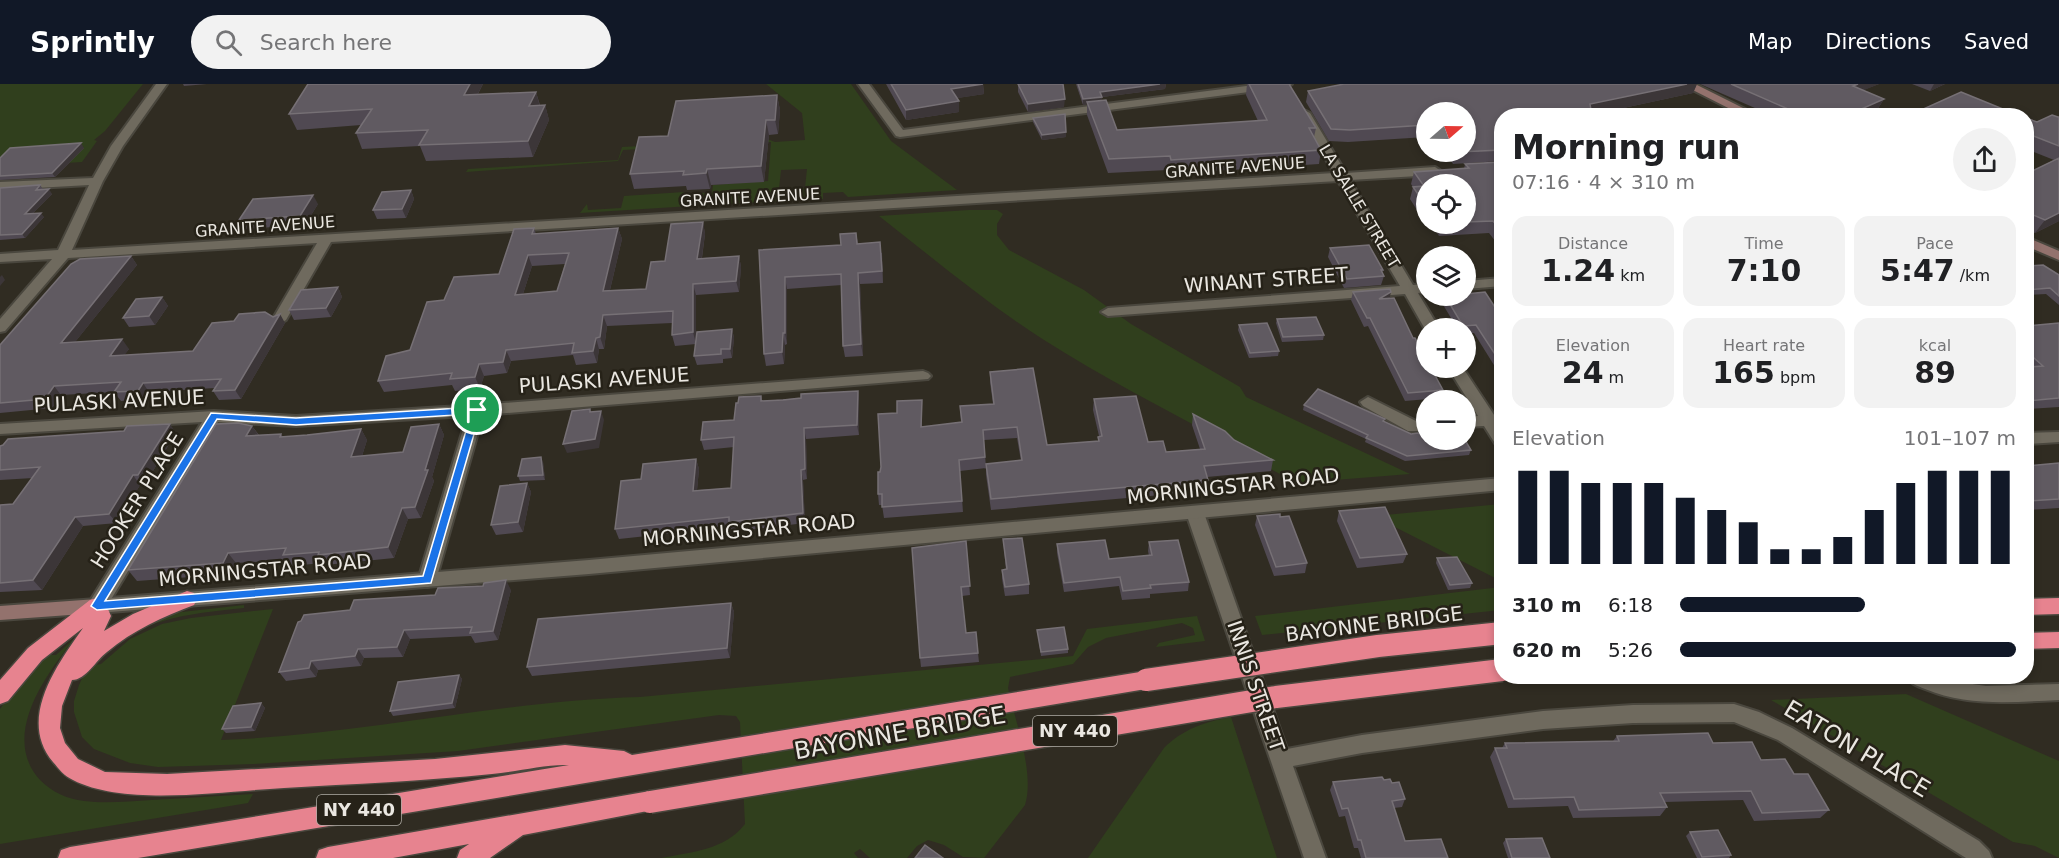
<!DOCTYPE html>
<meta charset="utf-8">
<style>
body{margin:0;font-family:"DejaVu Sans",sans-serif;background:#f2f2f2;color:#202124;height:100vh;display:flex;flex-direction:column;font-size:22px;white-space:nowrap}
*{box-sizing:border-box;margin:0}
p{font-size:20px;color:#757577}
.icon{flex:none;width:33px;height:33px;fill:none;stroke:currentColor;stroke-width:2;stroke-linecap:round;stroke-linejoin:round}
.map{position:relative;flex:1;overflow:hidden}
.details{position:absolute;left:1494px;top:24px;width:540px;height:576px;display:flex;flex-direction:column;background:#fff;border-radius:24px;box-shadow:0 3px 9px #0003}
.details>*{flex:none}
.needle{width:39px;rotate:70deg}
.controls{position:absolute;left:1416px;top:18px;display:grid;gap:12px}
.controls a{display:grid;place-items:center;width:60px;height:60px;border-radius:50%;background:#fff;box-shadow:0 3px 9px #0003;font-size:30px}
.pin{position:absolute;display:grid;place-items:center;width:51px;height:51px;color:#fff;margin:-26px;border:3px solid #fff;border-radius:50%;box-shadow:0 2px 6px #0007}
.round{display:grid;place-items:center;flex:none;width:63px;height:63px;border-radius:32px;background:#f2f2f2}
.head{display:flex;align-items:center;justify-content:space-between;height:102px;padding:0 18px}
h1{font-size:33px;font-weight:800;line-height:45px}
.metrics{display:grid;grid-template-columns:repeat(3,1fr);gap:9px;height:102px;padding:6px 18px}
.metrics div{display:grid;align-content:center;border-radius:15px;background:#f2f2f2;text-align:center}
.metrics b{font-size:30px;font-weight:800}
.metrics small{font-size:16px;font-weight:400}
.metrics p{font-size:16px}
.chart{height:168px;padding:12px 18px}
.chart p{display:flex;justify-content:space-between}
.chart svg{width:100%;height:108px;margin-top:6px;stroke:#111827;stroke-width:6}
ul{padding:0 18px;list-style:none;font-size:20px}
li{display:grid;grid-template-columns:96px 72px 1fr;align-items:center;height:45px}
li i{height:15px;border-radius:8px;background:#111827}
header{display:flex;align-items:center;gap:36px;box-sizing:border-box;height:84px;padding:0 30px;background:#111827;color:#fff}
header strong{font-size:28px}
nav{display:flex;gap:33px;margin-inline-start:auto;font-size:21px}
.search{width:420px;height:54px;background:#f2f2f2;display:flex;align-items:center;gap:15px;box-sizing:border-box;padding:0 21px;border-radius:33px;color:#757577;font-size:22px}
.map>svg:first-child{display:block}
.green{fill:#303f1d;fill-rule:evenodd}
.lines{fill:none;stroke-linecap:round;stroke-linejoin:round}
.minor-casing{stroke:#4a473e;stroke-width:4}
.tertiary-casing{stroke:#4a473e;stroke-width:4}
.secondary-casing{stroke:#4a473e;stroke-width:4}
.motorway-casing{stroke:#4a473e;stroke-width:3}
.minor{fill:#6f6a5e;fill-rule:evenodd}
.tertiary{fill:#6f6a5e;fill-rule:evenodd}
.secondary{fill:#93726d;fill-rule:evenodd}
.motorway{fill:#e7838f;fill-rule:evenodd}
.motorway-bridge-casing{stroke:#4a473e;stroke-width:25;stroke-linecap:butt}
.motorway-bridge{stroke:#e7838f;stroke-width:22}
.wall{fill:#504952;fill-rule:evenodd}
.shaded-wall{fill:#3c3638}
.building{fill:#605a61;stroke:#767075;stroke-width:1.5;fill-rule:evenodd}
.route{fill:#1a73e8;stroke:#fff;stroke-width:1.5;fill-rule:evenodd}
.labels{text-anchor:middle;stroke-width:5;stroke-linejoin:round;paint-order:stroke}
.far-street-label{font-size:16px;fill:#eae7e1;stroke:#262218}
.shield{fill:#262218;stroke:#afaca5;stroke-width:1.5}
.shield-label{font-size:18px;font-weight:bold;fill:#eae7e1}
.street-label{font-size:20px;fill:#eae7e1;stroke:#262218}
.near-street-label{font-size:24px;fill:#eae7e1;stroke:#262218}
</style>
<header>
<strong>Sprintly</strong>
<div class="search"><svg class="icon" aria-label="search" viewBox="0 0 24 24"><circle cx="10" cy="10" r="6"/><path d="M15 15l6 6"/></svg>Search here</div>
<nav><a>Map</a><a>Directions</a><a>Saved</a></nav>
</header>
<div class="map">
<svg width="2059" height="774" viewBox="0 0 2059 774">
<rect width="100%" height="100%" fill="#302c22"/>
<path class="green" d="M0 0H143L105 47 94 56 97 57 82 78 0 83Z
M766 0H851L891 57 957 106 848 113 843 108 823 109V115L700 121 702 109H712L713 101 768 97 771 58 623 66 618 77 466 88 468 85 618 76 622 63 767 55 775 58 805 56 802 29ZM807 85 805 104 779 105 781 86Z
M684 108V110H693L691 122 580 129 587 120 588 126 621 124 624 112Z
M969 126H997L1003 130 997 140V151L1009 166 1084 206 1131 240 1240 303 1246 313 1410 390 1297 399 1234 366 1224 357C1163 324 1102 293 1044 256 986 219 933 174 879 132Z
M1501 420V497L1391 441 1385 431Z
M1501 503V526L1262 551 1255 532Z
M244 521V524C188 530 132 534 94 581L101 580 130 555 162 540 191 534 273 525 221 656C361 651 499 617 640 613L1073 572 1087 545 1197 532 1205 557 1156 563 1159 559 1195 551 1193 544 1182 539 1106 554 1088 563 1073 580 1010 593 1008 604C1015 637 1035 689 1025 721L984 774 963 773 944 761 928 756 917 762 907 774H870L860 765 854 769 858 774H661C692 768 725 766 745 740L740 638 736 632 719 631 458 667 254 680 158 683 130 679 94 665 82 653 74 628V617L79 601 86 586 114 556 173 529Z
M76 553C46 590 0 652 40 696 52 708 67 715 84 717 107 720 130 717 152 716 186 714 219 712 253 710L248 719 0 760V625L17 600 45 571H56Z
M1906 610 2059 677V774L2035 762 2013 758 1771 616Z
M1231 633 1277 774H1088L1164 664C1183 645 1205 638 1231 633Z"/>
<g class="lines">
<defs>
<path id="minor" d="M156 0H167L123 62 103 97 72 166 1334 89 1298 29 1304 26 1310 29 1346 89 1435 83 1441 87 1435 91 1350 96 1413 201 1426 200V208L1418 209 1439 244H1426V247L1405 210 1108 232 1101 228 1108 224 1400 202 1338 97 331 158 286 236 279 240 272 236 317 159 68 174 5 247 0 248V235L52 175 0 178V170L58 166 89 101 0 106V98L93 94 111 62Z
M858 0H869L903 46 1262 0H1292L1287 3 900 53 896 52Z
M1502 194V202L1466 205V197Z
M1448 284H1463L1502 343V362L1496 361 1484 342 1466 343V333L1478 332Z
M923 287 928 289 931 292 928 295 483 331 436 496 433 501 427 503 421 501 418 496 467 332 296 342 218 338 104 527 97 529 90 527 88 522 90 517 202 338 0 350V340L214 327 296 332 477 321Z
M1368 313 1416 337H1426V347H1408L1363 322 1360 318Z
M1195 423 1201 425 1204 429 1287 665 1362 651 1543 627 1633 621 1734 620 1759 628 1792 644 1979 757 1989 767 1992 774H1966L1778 656 1734 638 1633 639 1543 645 1362 669 1293 682 1326 774H1304L1186 429 1189 425Z
M1907 592H1937L1952 597 1986 602 2059 600V616C2013 618 1968 623 1925 605 1918 602 1910 600 1907 592Z"/>
<path id="tertiary" d="M2059 348V358L2026 360V349Z
M1502 394V406L589 490 97 529 90 527 88 522 90 517 97 515 589 476Z"/>
<path id="secondary" d="M1681 0H1695L1759 32H1744Z
M2026 153 2059 167V176L2026 162Z
M97 515 104 517 106 522 104 527 97 529 0 536V522Z"/>
<path id="motorway" d="M187 507 194 509 197 515 194 521C163 533 133 546 107 568 96 576 86 596 72 596L62 622 60 644 65 659 78 675 105 688 167 690 435 675 565 661 624 667 632 671 1146 587 1154 590 1157 596 1154 602 1146 605 138 774H58L61 766 70 763 569 681C544 680 517 688 492 690 423 697 353 700 284 704 225 707 125 723 73 696 64 692 59 685 53 678 17 635 57 581 83 544L42 576 8 617 0 620V596L28 564 90 516 97 514 104 516 111 532 104 547 133 530Z
M2059 514V530L2026 531V515Z
M2059 548V564L2026 565V549Z
M650 707 658 711 662 718 658 725 523 751 490 774H457L460 766 469 760 393 774H316L319 766 328 763Z"/>
</defs>
<use href="#minor" class="minor-casing"/>
<use href="#tertiary" class="tertiary-casing"/>
<use href="#secondary" class="secondary-casing"/>
<use href="#motorway" class="motorway-casing"/>
<use href="#minor" class="minor"/>
<use href="#tertiary" class="tertiary"/>
<use href="#secondary" class="secondary"/>
<use href="#motorway" class="motorway"/>
<defs>
<path id="motorway-bridge" d="M1146 596 1378 562 1502 549
M650 718 1276 613 1502 586"/>
</defs>
<use href="#motorway-bridge" class="motorway-bridge-casing"/>
<use href="#motorway-bridge" class="motorway-bridge"/>
</g>
<path class="wall" d="M183 0H207L184 2Z
M308 0H483L478 10 536 8 540 21H545L549 36 533 73 426 77 420 62 362 65 356 49 361 41 297 46 289 30Z
M886 0H983L984 10 957 14 959 17V28L906 36Z
M1018 0 1064 23 1028 28 1018 8Z
M1076 0H1166L1165 5 1102 13 1101 16 1117 46 1258 37 1246 11 1247 0H1240H1289L1316 44 1314 53 1321 66 1319 80 1170 90 1168 86 1108 89 1087 31V20L1083 21Z
M1344 0H1697L1693 9 1591 31 1502 32V77L1453 80 1445 68H1466L1426 28V53L1348 58 1329 57 1306 18 1308 7Z
M1700 0H1879L1863 6 1884 15 1877 26 1866 32H1717L1764 28Z
M1912 0H1945L1930 7Z
M777 11 780 26 778 50 769 51 764 98 711 101 710 105 687 106 686 102 634 105 630 90 668 52Z
M2059 33V137L2035 149 2026 145V90L2054 76 2026 65V34L2037 38Z
M1033 34 1066 53 1042 56 1033 38Z
M84 64 55 93 0 96V74Z
M1502 78V166L1489 149 1439 152 1431 140H1466V100H1426V134H1422L1410 115 1413 103 1411 100 1414 88 1464 85 1465 80Z
M40 101 43 105 52 110 33 129 44 133 25 154 0 156V104Z
M411 106 414 115 406 134 377 135 373 126Z
M318 120 305 141 244 145 239 136Z
M703 138 705 150 702 174 739 172 741 183 739 208 696 211V260L732 245 734 254 732 274 723 275V279L697 281 694 272 696 260 675 262 672 251V239L607 242 604 265H599L597 279 576 281 573 271 511 277 507 289 484 292 480 304 455 307 452 301 384 308 378 297 410 266 444 216 499 190 534 144 536 150 618 144 622 155 610 206 646 205 665 177ZM565 180 557 207 523 210 532 182Z
M856 149 858 159 882 169 883 199 860 200 863 272 845 273 843 262 842 201 787 205V260L785 261 784 280 766 282 764 270 759 166 841 161Z
M1330 164 1383 186 1382 189 1384 192 1381 201 1344 204 1328 173Z
M131 172 137 181 75 258 129 265 124 271 193 267 234 237 273 233 285 239 241 315 219 316 213 307 215 304 149 308 144 316 121 317 114 308 61 311 52 324 0 329V261Z
M2026 182 2059 191V221L2046 210 2026 211Z
M338 203 342 213 331 233 294 236 289 226Z
M1353 208 1389 214 1443 306 1440 314 1405 317 1368 242 1364 243 1351 216Z
M1444 212 1502 234V246L1500 247 1502 250V294L1474 249 1466 250V244H1457L1442 219Z
M162 213 168 222 155 241 129 243 123 234Z
M1277 235 1324 251 1323 256 1282 258 1276 239Z
M2059 239V323L2026 325V283H2028L2026 282V242Z
M1239 241 1279 267 1278 272 1249 274 1238 246Z
M990 288 1047 361 1098 357V353L1099 352 1093 326 1094 315 1148 358 1166 368 1200 365 1192 341 1193 330 1234 356 1273 376 1271 387 1207 393 1208 396 1207 407 991 426 986 391V380L1021 377 1017 354 984 356 986 384 960 387 963 428 884 434 882 421H879L878 410 880 388 897 329 922 316V343L961 338 960 322 993 320 990 298Z
M858 307 859 317V351L806 355 807 395 803 396 805 439 732 448 731 443 619 455 615 445 641 395 696 375 699 385 697 406 731 404 734 363 704 366 701 356 734 336 761 312 762 317 801 314Z
M1304 321 1384 338 1411 350 1425 353 1426 349V356L1471 366 1469 371 1405 377 1365 358 1366 355 1303 326Z
M439 340 444 351 432 393 434 397 421 434 408 435 394 474 325 481 323 479 290 482 286 476 236 479 231 490 137 497 128 486 252 342 259 351 281 350 283 353 307 351 361 345 367 356 362 372 403 368Z
M176 349 145 400 140 401 117 439 83 442 42 506 0 508V421L13 420 33 394 0 396V362Z
M543 378 545 396 520 397 518 392Z
M2059 379V424L2026 426V382Z
M527 399 531 408 523 448 496 451 491 441Z
M1339 427 1407 470 1403 479 1357 484 1337 437Z
M1257 432 1280 433 1307 479 1305 489 1274 492 1255 441Z
M1003 455 1029 500V510L1005 512 1002 495V486H1006Z
M966 457 970 511 962 512 966 549 978 569 979 578 921 583 920 574Z
M1149 458 1189 498 1188 507 1150 510V514L1122 516 1119 502 1064 508 1057 469V460L1109 475 1149 472 1148 467Z
M1437 474 1472 499 1470 504 1448 506 1436 479Z
M511 506 498 556 475 559 471 552 410 555 403 573 364 574 361 582 318 586 316 593 286 597 279 588 350 526Z
M731 519 734 528 730 574 532 592 527 583Z
M1037 546 1068 565V569L1041 572Z
M459 591 462 595 455 624 393 632 390 627Z
M261 619 265 624 255 647 226 649 222 645Z
M1617 652 1713 659 1761 676 1794 690 1829 726 1820 734 1754 737 1743 716 1664 718 1667 723 1660 732 1573 734 1568 722 1508 724 1490 673 1495 664H1502L1505 659 1613 657Z
M1384 696 1392 699 1405 715 1402 723 1394 724 1405 757 1448 774H1361L1358 764H1354L1345 732 1339 733 1330 706 1333 698Z
M1690 748 1731 771 1729 774H1697L1686 752Z
M1506 755 1550 774H1508L1503 759Z"/>
<path class="shaded-wall" d="M470 0H483L469 26 464 11Z
M983 0 984 10 952 15 951 5Z
M1160 0H1166L1165 5 1102 13 1101 18H1087V20L1083 21V15L1100 8Z
M1687 0H1697L1693 9 1586 32 1590 20Z
M1858 0H1879L1847 13 1853 2Z
M1934 0H1945L1930 7Z
M536 8 540 23 529 22Z
M777 11 780 26 778 50 775 36Z
M1065 15 1064 23 1028 28V20Z
M1884 15 1877 26 1866 32H1847Z
M959 17V28L906 36V26Z
M545 21 549 36 533 73 528 57Z
M766 36 769 51 764 98 761 82Z
M1066 48V53L1042 56V51Z
M81 59 84 64 55 93 52 89Z
M707 85 711 101 710 105 706 89Z
M49 105 52 110 28 134 25 130Z
M411 106 414 115 406 134 402 125Z
M313 111 318 120 305 141 300 132Z
M41 129 44 133 25 154 22 150Z
M2059 129V137L2035 149 2045 136Z
M703 138 705 150 700 186 697 175Z
M618 144 622 155 607 218 603 207Z
M528 171 532 182 519 222 515 211Z
M131 172 137 181 67 268 61 259Z
M739 172 741 183 739 208 736 197Z
M858 189 860 200 863 272 861 260Z
M2 191 5 196 0 202V193Z
M785 193 787 205V260L785 249Z
M693 200 696 211V260L693 248Z
M338 203 342 213 331 233 326 224Z
M1391 208 1389 217 1379 215Z
M162 213 168 222 155 241 149 232Z
M280 230 285 239 241 315 235 306Z
M603 231 607 242 604 265 600 253Z
M732 245 734 254 732 274 730 265Z
M783 249 785 261 784 280 782 268Z
M596 254 599 265 597 279 593 267Z
M122 255 129 265 117 281 110 272Z
M506 266 511 277 507 289 503 278Z
M479 280 484 292 480 304 475 293Z
M143 299 149 308 144 316 138 307Z
M54 302 61 311 52 324 45 315Z
M858 307 859 317V351L857 341Z
M601 327 604 336 599 364 567 369 563 360Z
M170 340 176 349 145 400 138 391Z
M439 340 444 351 432 393 434 397 421 434 415 423Z
M252 342 259 352H246Z
M804 344 806 355 807 395 805 385Z
M361 345 367 356 358 384 351 373Z
M541 373 543 378 545 396 543 391Z
M696 375 699 385 696 417 693 407Z
M801 386 803 396 805 439 803 429Z
M133 391 140 401 117 439 109 430Z
M527 399 531 408 523 448 518 438Z
M402 424 408 435 394 474 388 463Z
M75 433 83 442 42 506 33 496Z
M228 469 236 479 231 490 223 479Z
M506 496 511 506 498 556 493 547Z
M731 519 734 528 730 574 727 564Z
M404 546 410 555 403 573 397 563Z
M358 565 364 574 361 582 355 572Z
M311 577 318 586 316 593 309 584Z
M459 591 462 595 455 624 452 619Z
M261 619 265 624 255 647 251 643Z"/>
<path class="building" d="M308 0H470L464 11 536 8 529 22 545 21 528 57 419 61 428 46 356 49 372 25 289 30Z
M891 0H983L951 5 959 17 906 26Z
M1018 0H1063L1065 15 1028 20Z
M1078 0H1160L1100 8 1102 13 1083 15Z
M1249 0H1289L1316 44H1309L1321 66 1171 76 1170 72 1109 75 1087 18 1106 16 1117 46 1267 36Z
M1344 0H1687L1590 20 1592 32H1502V66L1457 68H1466V28H1426V41L1350 46 1331 45 1308 7Z
M1731 0H1858L1853 2 1884 15 1848 31 1841 28 1832 32H1804Z
M1961 8 2020 32H1908Z
M777 11 775 36H766L761 82 707 85 706 89 683 91 684 87 630 90 639 53 668 52 676 17Z
M1775 28 1779 32H1717Z
M1065 30 1066 48 1042 51 1033 34Z
M2052 31 2058 33H2059V62L2026 49V34L2037 38Z
M81 59 52 89 0 92V74L10 64Z
M2059 74V129L2045 136 2026 128V90Z
M1502 78V148L1493 137 1466 138V100H1426V122L1413 103 1424 102 1414 88 1469 84 1465 80Z
M40 101 36 106 49 105 25 130 41 129 22 150 0 151V104Z
M411 106 402 125 373 126 382 108Z
M313 111 300 132 239 136 253 115Z
M703 138 697 175 739 172 736 197 693 200V248L672 251 673 227 603 231 600 253 596 254 593 267 572 269 574 259 506 266 503 278 479 280 475 293 450 295 452 289 378 297 386 272 410 266 427 218 444 216 454 193 499 190 514 145 534 144 532 150 618 144 603 207 646 205 651 178 665 177 671 140ZM569 169 557 207 515 211 528 171Z
M856 149 857 160 880 158 882 187 858 189 861 260 843 262 841 190 785 193V249H783L782 268 764 270 759 166 841 161 840 150Z
M1369 161 1383 186H1381L1384 192 1347 195 1330 164Z
M131 172 61 259 122 255 110 272 193 267 212 239 234 237 239 230 265 228 273 233 280 230 235 306 213 307 221 295 143 299 138 307 114 308 121 298 54 302 45 315 0 319V261L71 180 80 175Z
M2043 181 2059 191V212L2050 204 2026 206V182Z
M338 203 326 224 289 226 301 206Z
M1390 205 1391 208 1379 215 1394 214 1413 254H1415L1426 275V284H1431L1443 306 1408 309 1370 234H1367L1353 208Z
M1485 208 1502 234V239H1495L1502 250V281L1476 241 1463 242 1445 212H1466V210Z
M162 213 149 232 123 234 136 215Z
M1316 233 1324 251 1283 253 1277 235Z
M1267 239 1279 267 1250 269 1239 241Z
M2059 239V314L2026 317V283L2043 282 2026 267V242Z
M732 245 730 265H721V270L694 272 697 248Z
M1033 284 1047 361 1099 357 1098 353 1102 352 1094 315 1136 312 1148 358 1163 357 1166 368 1205 365 1193 330 1225 347 1234 356 1273 376 1204 382 1208 396 991 415 986 380 1022 376 1017 343 983 346 985 373 959 376 962 417 882 423V410H878V388H880L881 383 878 330 897 329V317L922 316 921 343 962 338 960 322 994 320 990 288Z
M1318 305 1385 335 1383 337 1411 350 1418 349 1426 353V356H1465L1471 366 1407 372 1366 354 1368 351 1304 321Z
M858 307 857 341 804 344 805 385 801 386 803 429 729 438V433L615 445 621 397 641 395 643 380 696 375 693 407 731 404 734 353 701 356 703 338 734 336 736 319H738L739 313 761 312V317L783 316 801 314V310Z
M590 325V328L601 327 595 355 563 360 572 327Z
M238 339 252 342 246 352 281 350 280 353 307 351 361 345 351 373 403 368 411 343 439 340 425 386H428L415 423 402 424 388 463 318 471 319 468 283 471 286 464 228 469 223 479 128 486 216 340Z
M170 340 138 391H133L109 430 75 433 33 496 0 499V421L13 420 40 383 0 386V362L3 361 8 355 124 347 127 342Z
M541 373 543 391 518 392 522 375Z
M2059 379V415L2026 417V382Z
M527 399 518 438 491 441 500 402Z
M1385 423 1407 470 1360 474 1339 427Z
M1280 430V433L1289 432 1307 479 1276 483 1257 432Z
M1022 454 1029 500 1005 503 1002 486 1007 485 1003 455Z
M1105 456 1109 475 1152 471 1149 458 1178 456 1189 498 1150 501 1151 504 1123 507 1120 493 1064 499 1057 460Z
M966 457 970 502 961 503 966 549 976 548 978 569 920 574 912 464Z
M1457 473 1472 499 1450 501 1437 474Z
M506 496 493 547 470 549 472 543 404 546 397 563 358 565 355 572 311 577 309 584 279 588 298 538 301 537 304 531 350 526 354 516 435 511 438 504 483 502 484 499Z
M731 519 727 564 527 583 538 535Z
M1064 543 1068 565 1041 568 1037 546Z
M459 591 452 619 390 627 398 598Z
M261 619 251 643 222 645 233 622Z
M1708 649 1713 659 1752 658 1761 676 1785 675 1794 690H1808L1829 726 1762 729 1751 707 1660 709 1667 723 1579 726 1574 713 1514 715 1495 664H1507L1505 659 1619 657 1617 652Z
M1382 693 1384 696 1390 695 1392 699 1399 698 1405 715 1392 717 1405 757 1441 755 1448 774H1366L1361 756H1358L1348 724 1342 725 1333 698Z
M1718 746 1731 771 1702 773 1690 748Z
M1542 754 1550 774H1512L1506 755Z
M925 761 943 774H915Z"/>
<path class="route" d="M477 323 481 326 431 499 97 526 91 522 211 329 296 334ZM471 330 423 492 105 517 217 335 296 341Z"/>
<g class="labels">
<g class="far-street-label">
<text transform="translate(1235 83) rotate(-4)" y="6">GRANITE AVENUE</text>
<text transform="translate(750 113) rotate(-3)" y="6">GRANITE AVENUE</text>
<text transform="translate(1360 122) rotate(59)" y="6">LA SALLE STREET</text>
<text transform="translate(265 142) rotate(-4)" y="6">GRANITE AVENUE</text>
</g>
<g class="shield">
<rect x="1033" y="632" width="84" height="30" rx="4.5"/>
<rect x="317" y="711" width="84" height="30" rx="4.5"/>
</g>
<g class="shield-label">
<text x="1075" y="653">NY 440</text>
<text x="359" y="732">NY 440</text>
</g>
<g class="street-label">
<text transform="translate(1266 196) rotate(-4)" y="7">WINANT STREET</text>
<text transform="translate(604 296) rotate(-4)" y="7">PULASKI AVENUE</text>
<text transform="translate(119 317) rotate(-3)" y="7">PULASKI AVENUE</text>
<text transform="translate(1233 402) rotate(-6)" y="7">MORNINGSTAR ROAD</text>
<text transform="translate(137 416) rotate(-58)" y="7">HOOKER PLACE</text>
<text transform="translate(749 446) rotate(-5)" y="7">MORNINGSTAR ROAD</text>
<text transform="translate(265 486) rotate(-5)" y="7">MORNINGSTAR ROAD</text>
<text transform="translate(1374 540) rotate(-7)" y="7">BAYONNE BRIDGE</text>
<text transform="translate(1256 602) rotate(71)" y="7">INNIS STREET</text>
</g>
<g class="near-street-label">
<text transform="translate(900 649) rotate(-10)" y="8">BAYONNE BRIDGE</text>
<text transform="translate(1857 665) rotate(31)" y="8">EATON PLACE</text>
</g>
</g>
</svg>
<div class="controls">
<a><svg class="needle" viewBox="-14 -14 28 28"><path d="M0-13l5 13h-10z" fill="#e53935"/><path d="M0 13l5-13h-10z" fill="#757577"/></svg></a>
<a><svg class="icon" aria-label="locate" viewBox="0 0 24 24"><circle cx="12" cy="12" r="6"/><path d="M12 2v4M12 18v4M2 12h4M18 12h4"/></svg></a>
<a><svg class="icon" aria-label="layers" viewBox="0 0 24 24"><path d="M12 4l9 5-9 5-9-5zM3 14l9 5 9-5"/></svg></a>
<a>+</a>
<a>−</a>
</div>
<div class="pin" style="left:477px;top:326px;background:#1e9e55"><svg class="icon" aria-label="arrive" viewBox="0 0 24 24"><path d="M6 21V4h12l-3 4 3 4H6"/></svg></div>
<section class="details">
<div class="head"><div><h1>Morning run</h1><p>07:16 · 4 × 310 m</p></div><a class="round"><svg class="icon" aria-label="share" viewBox="0 0 24 24"><path d="M12 15V3M7 8l5-5 5 5M5 13v7h14v-7"/></svg></a></div>
<div class="metrics">
<div><p>Distance</p><b>1.24<small> km</small></b></div>
<div><p>Time</p><b>7:10</b></div>
<div><p>Pace</p><b>5:47<small> /km</small></b></div>
</div>
<div class="metrics">
<div><p>Elevation</p><b>24<small> m</small></b></div>
<div><p>Heart rate</p><b>165<small> bpm</small></b></div>
<div><p>kcal</p><b>89</b></div>
</div>
<div class="chart"><p><span>Elevation</span>101–107 m</p>
<svg viewBox="0 0 160 44" preserveAspectRatio="none"><path d="M5 44V6M15 44V6M25 44V11M35 44V11M45 44V11M55 44V17M65 44V22M75 44V27M85 44V38M95 44V38M105 44V33M115 44V22M125 44V11M135 44V6M145 44V6M155 44V6"/></svg>
</div>
<ul>
<li><b>310 m</b>6:18<i style="width:55%"></i></li>
<li><b>620 m</b>5:26<i style="width:100%"></i></li>
</ul>
</section>
</div>
